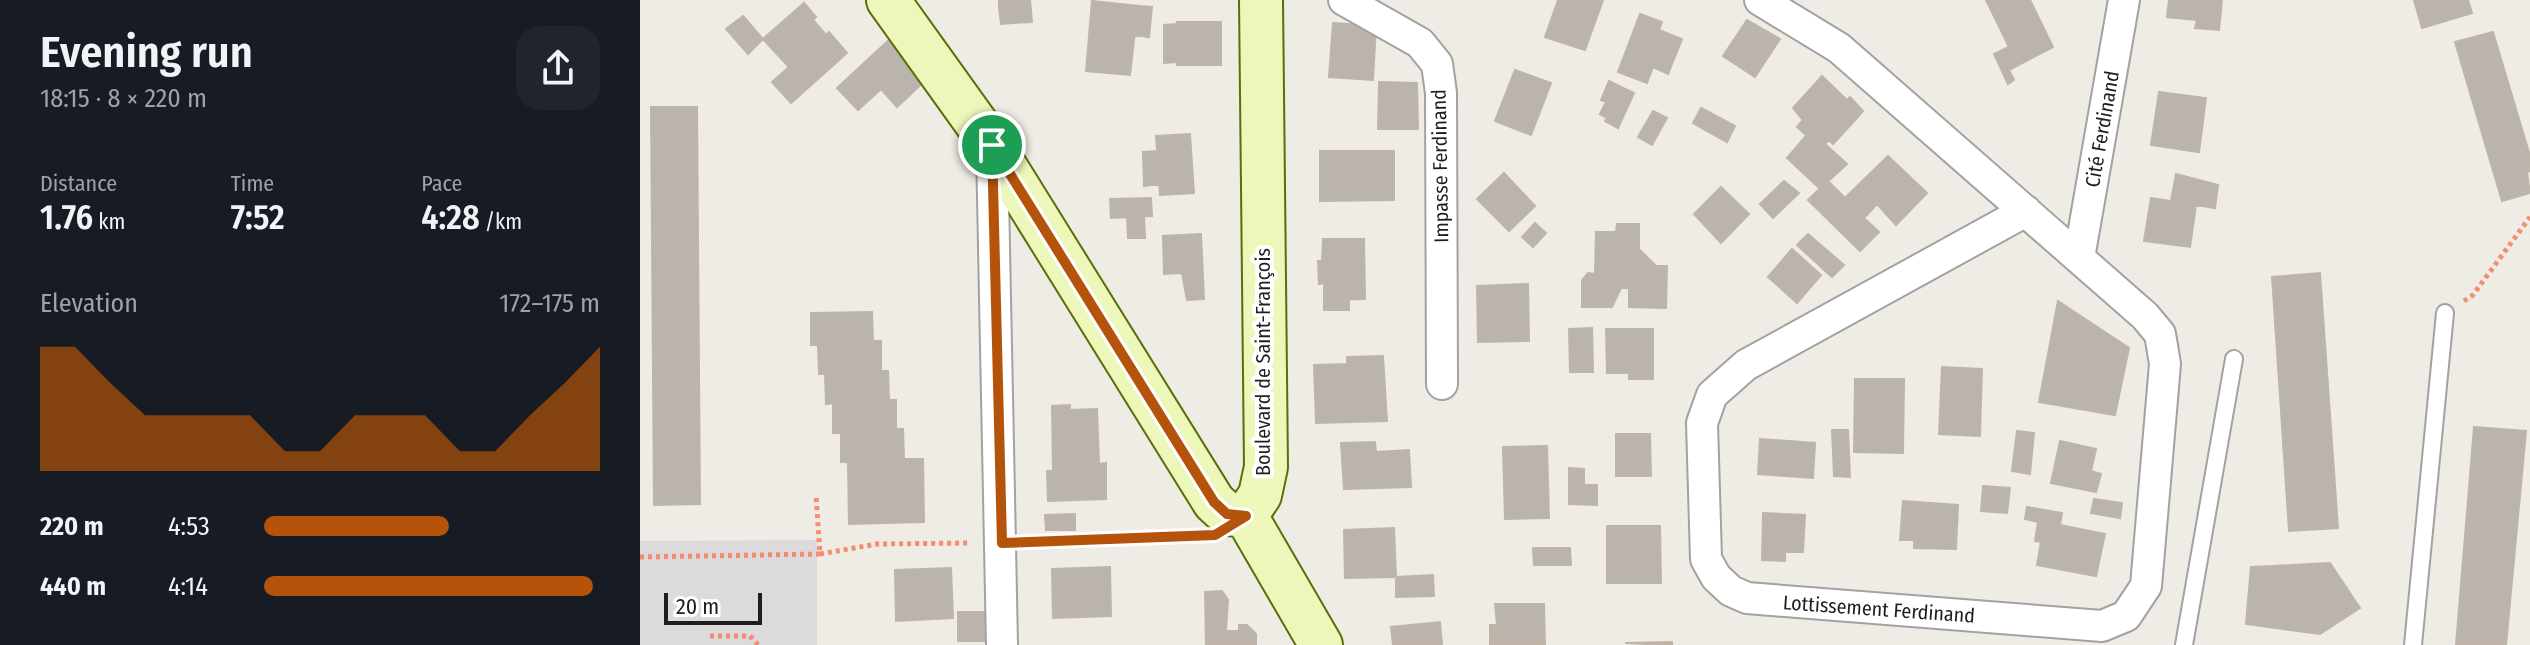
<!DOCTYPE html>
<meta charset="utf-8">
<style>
body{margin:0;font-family:"Fira Sans Condensed",sans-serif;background:#20242c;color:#f1f3f6;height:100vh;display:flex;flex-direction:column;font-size:30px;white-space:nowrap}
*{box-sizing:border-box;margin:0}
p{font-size:26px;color:#9ea1a6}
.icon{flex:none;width:44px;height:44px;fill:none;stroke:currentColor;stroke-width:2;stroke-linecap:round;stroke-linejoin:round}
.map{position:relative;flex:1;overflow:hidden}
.side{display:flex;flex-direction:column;background:#171b24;width:640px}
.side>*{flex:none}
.scale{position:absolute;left:24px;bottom:20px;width:98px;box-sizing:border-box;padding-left:8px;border:4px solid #1e1e1e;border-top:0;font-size:22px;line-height:28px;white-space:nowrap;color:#1e1e1e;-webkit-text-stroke:6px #fff;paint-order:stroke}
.pin{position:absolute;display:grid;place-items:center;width:68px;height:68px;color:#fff;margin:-34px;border:4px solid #fff;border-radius:50%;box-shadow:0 2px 8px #0007}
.round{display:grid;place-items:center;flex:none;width:84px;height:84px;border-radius:24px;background:#20242c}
.summary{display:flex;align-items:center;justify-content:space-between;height:136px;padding:0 40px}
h1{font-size:44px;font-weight:600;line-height:60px}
.figures{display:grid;grid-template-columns:repeat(3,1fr);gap:12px;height:136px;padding:8px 40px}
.figures div{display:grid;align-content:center}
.figures b{font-size:34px;font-weight:600}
.figures small{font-size:22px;font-weight:400}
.figures p{font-size:22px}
.chart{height:224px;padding:16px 40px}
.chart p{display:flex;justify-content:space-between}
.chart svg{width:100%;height:144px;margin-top:8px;fill:#b45309;opacity:.7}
ul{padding:0 40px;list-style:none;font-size:26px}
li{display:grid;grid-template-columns:128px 96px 1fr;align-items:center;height:60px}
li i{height:20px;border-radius:10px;background:#b45309}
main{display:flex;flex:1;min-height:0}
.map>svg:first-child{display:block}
.residential{fill:#dcdbdb}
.building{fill:#bbb4ad;stroke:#bfb4a7;stroke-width:2}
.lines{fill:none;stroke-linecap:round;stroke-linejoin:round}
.lane-casing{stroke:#a2a2a2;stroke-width:20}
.street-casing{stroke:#a2a2a2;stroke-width:34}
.secondary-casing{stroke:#597009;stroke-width:46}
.path{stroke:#f48c6f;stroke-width:5;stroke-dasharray:4 4;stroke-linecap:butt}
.lane{stroke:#fff;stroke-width:16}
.street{stroke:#fff;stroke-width:30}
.secondary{stroke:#ecf7b9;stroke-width:42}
.route-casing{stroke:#fff;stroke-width:16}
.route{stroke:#b45309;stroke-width:10}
.labels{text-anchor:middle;stroke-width:8;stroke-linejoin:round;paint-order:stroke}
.street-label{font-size:20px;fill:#1e1e1e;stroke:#fff}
</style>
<main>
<section class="side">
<div class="summary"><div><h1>Evening run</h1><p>18:15 · 8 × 220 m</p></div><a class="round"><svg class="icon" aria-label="share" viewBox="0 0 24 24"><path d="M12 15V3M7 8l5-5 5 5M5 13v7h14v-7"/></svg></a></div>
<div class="figures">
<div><p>Distance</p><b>1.76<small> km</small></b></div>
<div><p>Time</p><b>7:52</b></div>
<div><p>Pace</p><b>4:28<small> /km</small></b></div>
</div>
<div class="chart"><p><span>Elevation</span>172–175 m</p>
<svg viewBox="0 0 160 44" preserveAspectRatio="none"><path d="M0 44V6L10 6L20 17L30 27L40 27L50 27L60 27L70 38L80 38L90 27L100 27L110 27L120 38L130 38L140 27L150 17L160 6V44z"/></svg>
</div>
<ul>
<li><b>220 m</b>4:53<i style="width:55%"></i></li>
<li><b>440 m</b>4:14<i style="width:98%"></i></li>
</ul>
</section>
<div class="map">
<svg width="1890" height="645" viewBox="0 0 1890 645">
<rect width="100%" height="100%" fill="#eeece4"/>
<path class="residential" d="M177 540V645H0V541Z"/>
<path class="building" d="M359 0H390L392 22 372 23 370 8H359Z
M918 0H963L945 50 905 37Z
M1346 0H1390L1413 47 1369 70 1374 80 1368 84 1354 54 1369 47Z
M1529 0H1582L1579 30 1555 28 1557 20 1527 17Z
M1774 0H1828L1832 13 1782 28Z
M452 1 498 6 490 75 446 71Z
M164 3 176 17 173 20 186 35 189 32 207 53 151 103 132 82 149 67 123 39Z
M498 6 512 7 509 37 494 35Z
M359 8H370L372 23 361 24Z
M1000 14 1022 22 1019 30 1042 39 1028 74 1013 67 1007 83 978 72Z
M103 16 123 39 108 54 86 29Z
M1107 20 1140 39 1115 77 1083 56Z
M537 22H581V65H537Z
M693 23 736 26 733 80 689 77Z
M537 24V62L524 63V25Z
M1853 32 1890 156V171L1887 172 1890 193 1862 201 1815 42Z
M250 39 286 80 257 107 241 89 218 110 197 88Z
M875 70 911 83 891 135 855 121Z
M1182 76 1207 100 1203 105 1217 118 1193 144 1189 140 1185 144 1207 164 1180 189 1147 158 1171 130 1153 108Z
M969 81 981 87 967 118 960 114 966 102 961 100Z
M739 82 777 83 778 129H738Z
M981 87 994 93 978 128 965 121Z
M1519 92 1566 98 1559 152 1511 145Z
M1210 97 1223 111 1217 118 1203 105Z
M11 107H57L60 504 14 505Z
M1061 108 1095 126 1087 142 1053 123Z
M1013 111 1027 118 1012 145 998 137Z
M1162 121 1171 130 1167 136 1157 127Z
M550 134 554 193 520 195 516 136Z
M517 151 519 184 504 186 503 152Z
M680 151H754V200L680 201Z
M1248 156 1287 193 1256 225 1237 204 1224 218 1239 232 1220 251 1168 200 1188 181 1205 198Z
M864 173 895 206 869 231 837 199Z
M1536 174 1578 185 1575 208 1531 201Z
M1144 181 1159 193 1133 218 1120 204Z
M1081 187 1109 214 1081 243 1054 214Z
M511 198 512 216 471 218 470 199Z
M1511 198 1556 205 1550 247 1504 241Z
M498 217H504L505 238H488L487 218Z
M895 223 906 233 893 247 882 237Z
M977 224H999V249L1016 266H1027L1026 308 989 307V288H981L972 307H942V280L948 273 955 274 956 232H976Z
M561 234 564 299 547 300 542 273 524 274 523 236Z
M1168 234 1204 265 1192 277 1157 245Z
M683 239H724L725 299 684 300V283L679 284 678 261H682Z
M1152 249 1181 275 1157 303 1128 277Z
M1680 273 1698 528 1649 531 1632 277Z
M888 284 889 341 838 342 837 286Z
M709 299V310H684V300Z
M1418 301 1489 348 1475 415 1399 402Z
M232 312 233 341H241V371H248L249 400H256V429H263L264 459H283L284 522 209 524 208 462H201V433H193V403L186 404 185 374H179L178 345H171V313Z
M952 328 953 372H930L929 329Z
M966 329H1013V379H989V373H967Z
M743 356 747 421 676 423 674 365 707 364V357Z
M1302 367 1342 369 1340 436 1299 434Z
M1215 379H1264L1263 453 1214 452Z
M430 405V410L457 409 459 464 466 463V499L408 501 407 471H413L412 406Z
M1834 427 1886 431 1866 645H1816Z
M1192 430H1208L1210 477 1194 476Z
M1377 431 1394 433 1390 474 1372 471Z
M976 434H1010L1011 476H976Z
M1120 439 1175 443 1173 478 1118 474Z
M1420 441 1456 449 1451 471 1461 474 1456 492 1411 483Z
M735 442 736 452 769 450 771 487 704 489 701 443Z
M907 446 908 482 864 483 863 447Z
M929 468 944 469V485H957V505L929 504Z
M908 482 909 518 865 519 864 483Z
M1343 486 1370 488 1367 513 1341 511Z
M1454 499 1482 503 1480 518 1451 513Z
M1263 501 1318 505 1316 549 1274 548V540H1260Z
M1387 507 1422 513 1420 525 1465 534 1456 576 1397 565 1401 542 1395 541 1398 522 1385 519Z
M1123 513 1165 515 1163 552H1145V561L1122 560Z
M435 514V530H406L405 515Z
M967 526H1020L1021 583H967Z
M754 528 756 577 705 578 704 530Z
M893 548H930L931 565H894Z
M1690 563 1720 608 1680 634 1606 624 1611 567Z
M470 567 471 616 413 618 412 569Z
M311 568 313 618 256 621 255 570Z
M793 575 794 596 756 597V577Z
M582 591 588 600 586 631H599V625H607L616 634V645H566L565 592Z
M855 604H904L905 645H859Z
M318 612H350V641H318Z
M800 622 802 645H753L751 627Z
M850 625H859V645H850Z
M1032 642V645L985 643Z"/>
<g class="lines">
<defs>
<path id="lane" d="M1544 645 1594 359
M1773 645 1805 313"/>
<path id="street" d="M704 0 780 43 797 64 801 93 802 384
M1120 0 1199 48 1505 316 1520 334 1525 364 1506 586 1486 616 1462 626 1107 598 1091 591 1076 577 1066 559 1062 423 1072 395 1106 365 1386 211
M352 147 362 645
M1439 258 1484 0"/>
<path id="secondary" d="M248 0 352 145 574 502 587 514 606 516 620 495 626 467 621 0
M606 516 681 645"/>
</defs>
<use href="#lane" class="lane-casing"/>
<use href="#street" class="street-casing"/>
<use href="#secondary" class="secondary-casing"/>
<path class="path" d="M1824 301 1833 295 1890 217
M388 542 558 536
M180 554 237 544 330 543
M0 557 180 554 176 495
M70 636H110L118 645"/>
<use href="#lane" class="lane"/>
<use href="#street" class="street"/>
<use href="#secondary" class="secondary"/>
</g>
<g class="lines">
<defs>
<path id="route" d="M352 145 574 502 587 514 606 516 575 535 362 543Z"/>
</defs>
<use href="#route" class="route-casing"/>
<use href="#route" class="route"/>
</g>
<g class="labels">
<g class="street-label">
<text transform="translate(1462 129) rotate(-80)" y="7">Cité Ferdinand</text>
<text transform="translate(800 166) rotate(-91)" y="7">Impasse Ferdinand</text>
<text transform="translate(623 362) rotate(-90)" y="7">Boulevard de Saint-François</text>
<text transform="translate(1239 609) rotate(4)" y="7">Lottissement Ferdinand</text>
</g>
</g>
</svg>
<div class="scale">20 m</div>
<div class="pin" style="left:352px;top:145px;background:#1e9e55"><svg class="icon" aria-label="arrive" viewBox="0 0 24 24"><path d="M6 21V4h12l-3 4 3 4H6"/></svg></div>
</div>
</main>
